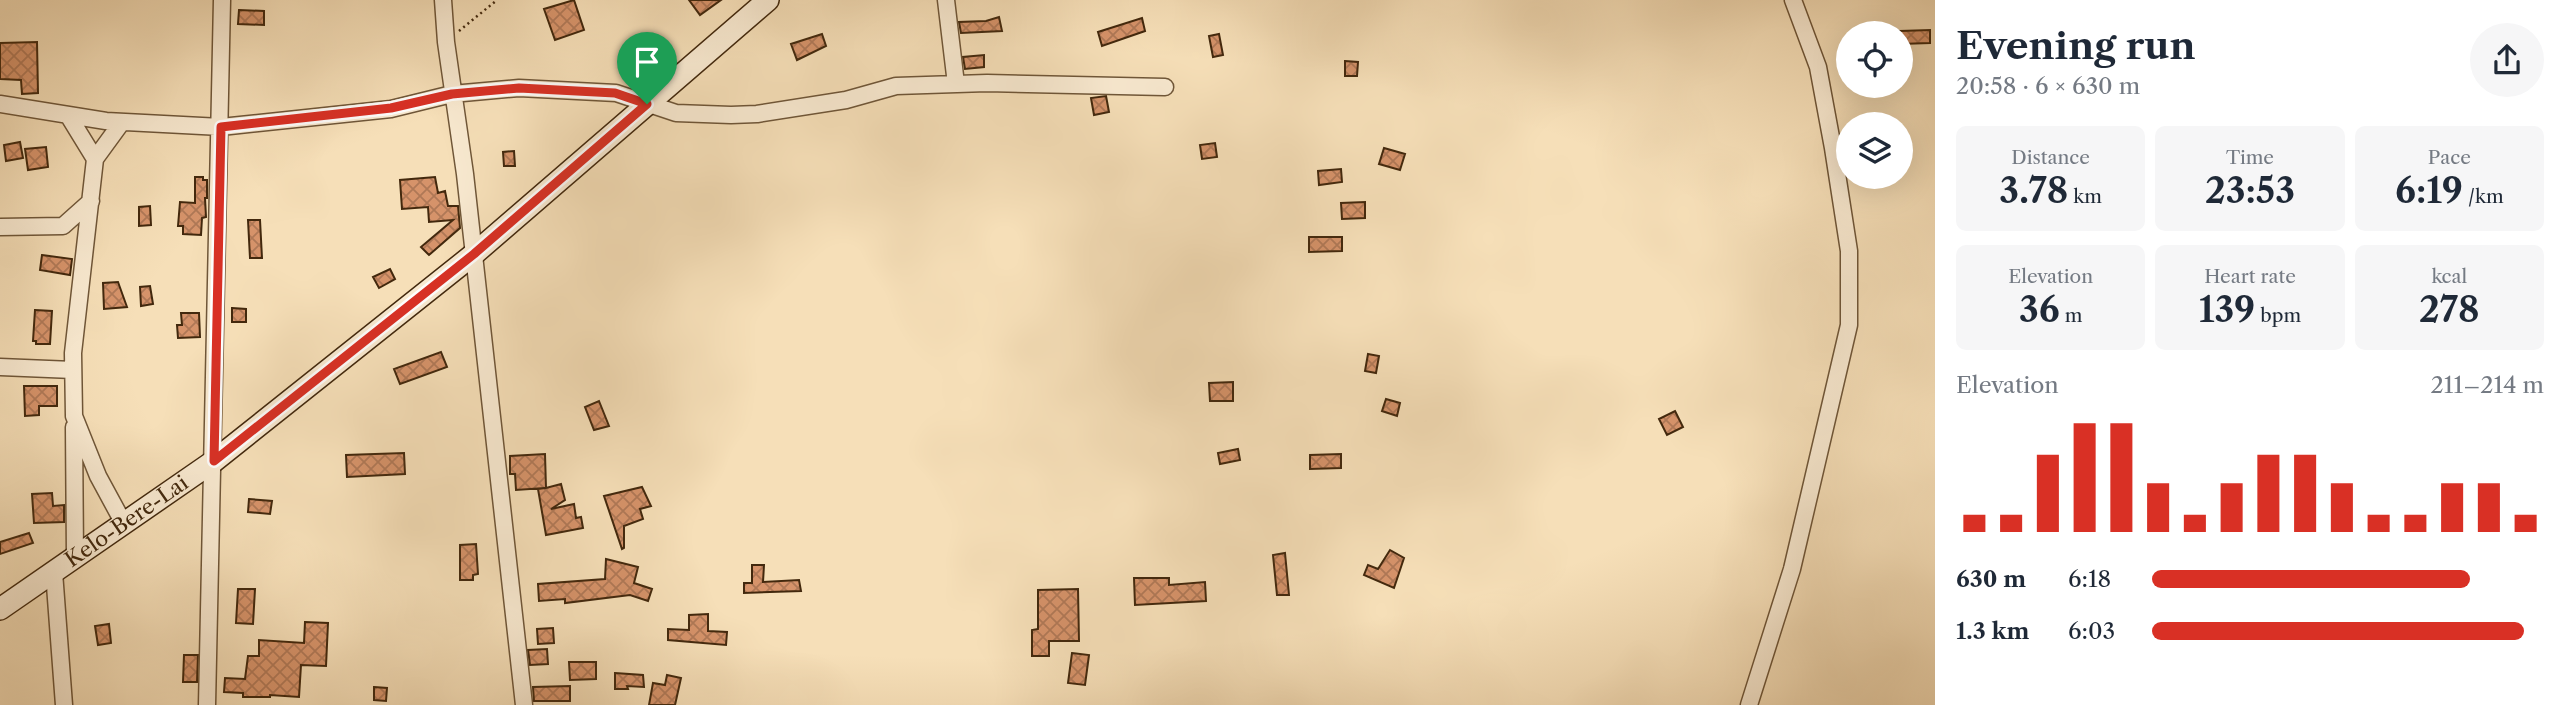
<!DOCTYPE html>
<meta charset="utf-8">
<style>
body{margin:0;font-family:"Libre Caslon Text",serif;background:#f6f6f7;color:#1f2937;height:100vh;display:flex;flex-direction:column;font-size:26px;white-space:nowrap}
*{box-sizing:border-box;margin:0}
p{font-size:23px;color:#747a83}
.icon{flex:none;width:38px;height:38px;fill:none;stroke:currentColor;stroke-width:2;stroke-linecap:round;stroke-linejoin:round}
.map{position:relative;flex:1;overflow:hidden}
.drawer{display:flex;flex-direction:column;background:#fff;width:630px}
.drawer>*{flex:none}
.fabs{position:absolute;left:1836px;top:21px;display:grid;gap:14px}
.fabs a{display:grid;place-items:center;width:77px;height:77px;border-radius:50%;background:#fff;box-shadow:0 7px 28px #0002;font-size:35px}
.pin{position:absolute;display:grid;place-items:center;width:60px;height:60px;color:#fff;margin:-72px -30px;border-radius:50% 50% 50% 0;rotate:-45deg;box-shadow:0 0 7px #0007}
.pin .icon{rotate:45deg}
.round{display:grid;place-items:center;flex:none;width:74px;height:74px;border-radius:37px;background:#f6f6f7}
.headline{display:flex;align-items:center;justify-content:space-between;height:119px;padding:0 21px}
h1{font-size:38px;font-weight:800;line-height:52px}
.metrics{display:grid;grid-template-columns:repeat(3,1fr);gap:10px;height:119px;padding:7px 21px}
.metrics div{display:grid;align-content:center;border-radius:10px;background:#f6f6f7;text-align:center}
.metrics b{font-size:35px;font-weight:800}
.metrics small{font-size:19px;font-weight:400}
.metrics p{font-size:19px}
.chart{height:196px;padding:14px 21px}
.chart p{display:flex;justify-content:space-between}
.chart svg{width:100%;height:126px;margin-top:7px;stroke:#d93025;stroke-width:6}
ul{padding:0 21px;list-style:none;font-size:23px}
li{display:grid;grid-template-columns:112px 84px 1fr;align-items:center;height:52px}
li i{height:18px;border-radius:9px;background:#d93025}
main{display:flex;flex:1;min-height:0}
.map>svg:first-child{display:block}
.building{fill:url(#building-cross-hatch);stroke:#42280d;stroke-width:2}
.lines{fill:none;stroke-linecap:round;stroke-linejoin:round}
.street-casing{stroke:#6f5638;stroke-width:19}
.secondary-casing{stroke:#42280d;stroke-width:24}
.path{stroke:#42280d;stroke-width:2.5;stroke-dasharray:2 3.5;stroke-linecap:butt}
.street{stroke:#f9ead1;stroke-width:16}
.secondary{stroke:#f9ead1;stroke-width:21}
.route-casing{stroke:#fff;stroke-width:14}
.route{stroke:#d93025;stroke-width:9}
.labels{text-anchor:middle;stroke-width:6;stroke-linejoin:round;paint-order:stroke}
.street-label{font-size:21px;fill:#42280d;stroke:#f9ead1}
</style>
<main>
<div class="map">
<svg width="1935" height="705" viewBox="0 0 1935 705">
<defs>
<pattern id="building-cross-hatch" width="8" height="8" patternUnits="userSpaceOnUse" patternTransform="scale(1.75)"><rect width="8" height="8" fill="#d6936a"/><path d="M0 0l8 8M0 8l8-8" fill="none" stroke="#af7856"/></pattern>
</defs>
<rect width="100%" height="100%" fill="#f6dfb8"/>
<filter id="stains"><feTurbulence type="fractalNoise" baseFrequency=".00286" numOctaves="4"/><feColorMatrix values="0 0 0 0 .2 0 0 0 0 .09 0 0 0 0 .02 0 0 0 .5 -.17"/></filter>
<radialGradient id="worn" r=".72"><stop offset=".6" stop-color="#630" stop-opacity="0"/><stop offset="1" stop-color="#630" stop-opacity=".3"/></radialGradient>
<path class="building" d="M574 0 584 30 555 40 544 9Z
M689 0H721L700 15Z
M239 10 264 11V25L238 24Z
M999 17 1002 31 961 33 959 22 986 21Z
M1142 18 1145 31 1102 46 1098 32Z
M1930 30V43L1900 44V31Z
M822 34 826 46 797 60 791 44Z
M1219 34 1223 55 1213 57 1209 36Z
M37 42 38 93 22 94 21 80 0 79V43Z
M984 55V67L965 69 963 57Z
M1345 61 1358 62 1357 76H1345Z
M1106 96 1109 112 1094 115 1091 98Z
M20 142 23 158 6 161 4 145Z
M1215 143 1217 157 1202 159 1200 145Z
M46 147 48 167 28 170 25 149Z
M1384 148 1405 154 1400 170 1379 164Z
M514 151 515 166H504L503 152Z
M1341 169 1342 182 1319 185 1318 171Z
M195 177H203V180H207V198H205L206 217 202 218 201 235 183 234V226H178L180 202 195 203Z
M435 177 438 193 445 191 448 206H458L460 228 429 255 421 247 453 220 429 222 428 207 402 209 400 180Z
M1365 202V218L1342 219 1341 203Z
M150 206 151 225 139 226V207Z
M248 220H260L262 258H250Z
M1309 237H1342V251L1309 252Z
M42 255 72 259 70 275 40 270Z
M390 269 395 279 379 288 373 277Z
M118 282 127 307 104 309 103 283Z
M150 286 153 304 141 306 140 287Z
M232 308 246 309V322H232Z
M35 310 52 311 50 344H36V341H33Z
M181 313H199L200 337 178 338 177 325H182Z
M441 352 447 367 400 384 394 369Z
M1368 354 1379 356 1376 373 1365 371Z
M1233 382V401H1210L1209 383Z
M24 386H57V406H39V415L25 416Z
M1386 399 1400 403 1397 416 1382 411Z
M599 401 609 426 594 430 585 407Z
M1675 411 1683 427 1667 435 1659 419Z
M1238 449 1240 460 1220 464 1218 453Z
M404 453 405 474 347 477 346 455Z
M545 454 546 488 561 484 565 500 551 509 574 504 576 518 581 517 583 528 546 535 538 489 545 488 516 490 515 474H510V456Z
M1341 454V468L1310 469V455Z
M642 487 651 506 640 509 643 519 624 526V548L622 549 604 496Z
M52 493 53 506 64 505V522L34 523 32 494Z
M249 499 272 501 270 514 248 512Z
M29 533 33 543 0 554V542Z
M476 544 478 574 473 575V580H460V545Z
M1390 550 1404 558 1394 588 1364 575 1368 565 1378 569Z
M1285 553 1289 595H1277L1273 555Z
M606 559 638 567 634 583 652 589 648 601 630 595 565 603V599L539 601 538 584 605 579Z
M752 565H764L763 582 799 580 801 591 744 593V583H752Z
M1134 578H1169V585L1205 582 1206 601 1135 605Z
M238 589H255L253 624 236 623Z
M1078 589 1079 641H1049V656H1032V630L1038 629V590Z
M708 614V631L727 632 726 645 668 640V629L689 630V615Z
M305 622 328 623 326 666 301 665 299 697 270 695V697H243V693L224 692 225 678 245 679 248 656H259V640L304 643Z
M109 624 111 643 98 645 95 626Z
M553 628 554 643 538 644 537 629Z
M547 649 548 664 530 665 528 650Z
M1072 653 1089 655 1085 685 1068 683Z
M184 655H198L197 682H183Z
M569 662H596V679L570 680Z
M615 673 643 675 644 687 627 686 628 689H615Z
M667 675 681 678 675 705H649L653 683 665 685Z
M570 686V701H534L533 687Z
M374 687 387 688 386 701 374 700Z"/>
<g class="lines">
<defs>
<path id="street" d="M443 0 446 42 465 174 524 705
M946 0 956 84
M0 104 106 121 221 127 391 109 452 94 519 88 616 93 676 113 731 115 757 114 846 100 896 86 987 83 1165 87
M68 115 95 159
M122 122 95 159 73 353 74 416 98 476 124 524
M0 227 63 226 91 201
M0 367 73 370
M74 427 75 558
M54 572 64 705
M207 705 222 0
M1749 705 1792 569 1849 325V251L1833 148 1818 67 1793 0"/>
<g id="secondary">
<path id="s1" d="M0 609 214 461 474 254 768 0"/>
</g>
</defs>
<use href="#street" class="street-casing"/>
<use href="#secondary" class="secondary-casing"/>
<path class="path" d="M459 31 497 0"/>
<use href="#street" class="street"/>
<use href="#secondary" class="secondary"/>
</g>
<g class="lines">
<defs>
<path id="route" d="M519 88 615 93 647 104 474 254 214 461 221 127 391 108 452 94Z"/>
</defs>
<use href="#route" class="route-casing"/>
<use href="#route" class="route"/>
</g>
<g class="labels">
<g class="street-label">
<text dy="7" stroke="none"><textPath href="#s1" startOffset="154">Kelo-Bere-Lai</textPath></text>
</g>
</g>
<rect width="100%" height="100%" filter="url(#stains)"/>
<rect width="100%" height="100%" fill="url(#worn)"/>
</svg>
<div class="fabs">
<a><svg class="icon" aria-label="locate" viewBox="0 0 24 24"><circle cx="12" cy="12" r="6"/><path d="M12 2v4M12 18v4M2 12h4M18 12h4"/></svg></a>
<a><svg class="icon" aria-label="layers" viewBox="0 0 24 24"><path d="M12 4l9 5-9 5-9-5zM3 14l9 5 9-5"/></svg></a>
</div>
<div class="pin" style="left:647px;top:104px;background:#1e9e55"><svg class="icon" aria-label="arrive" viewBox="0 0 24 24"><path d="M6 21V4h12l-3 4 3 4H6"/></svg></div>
</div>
<section class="drawer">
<div class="headline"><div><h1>Evening run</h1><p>20:58 · 6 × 630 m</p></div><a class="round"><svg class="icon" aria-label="share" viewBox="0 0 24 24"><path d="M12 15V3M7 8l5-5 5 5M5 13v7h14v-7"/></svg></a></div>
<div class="metrics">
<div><p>Distance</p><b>3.78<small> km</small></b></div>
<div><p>Time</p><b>23:53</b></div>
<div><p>Pace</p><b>6:19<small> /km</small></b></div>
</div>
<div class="metrics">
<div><p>Elevation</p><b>36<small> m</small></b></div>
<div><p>Heart rate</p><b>139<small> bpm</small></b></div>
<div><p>kcal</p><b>278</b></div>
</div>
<div class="chart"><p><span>Elevation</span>211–214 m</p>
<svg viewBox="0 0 160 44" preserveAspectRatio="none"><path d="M5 44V38M15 44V38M25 44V17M35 44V6M45 44V6M55 44V27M65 44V38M75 44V27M85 44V17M95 44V17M105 44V27M115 44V38M125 44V38M135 44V27M145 44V27M155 44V38"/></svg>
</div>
<ul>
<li><b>630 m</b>6:18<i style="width:81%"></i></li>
<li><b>1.3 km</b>6:03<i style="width:95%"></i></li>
</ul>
</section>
</main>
